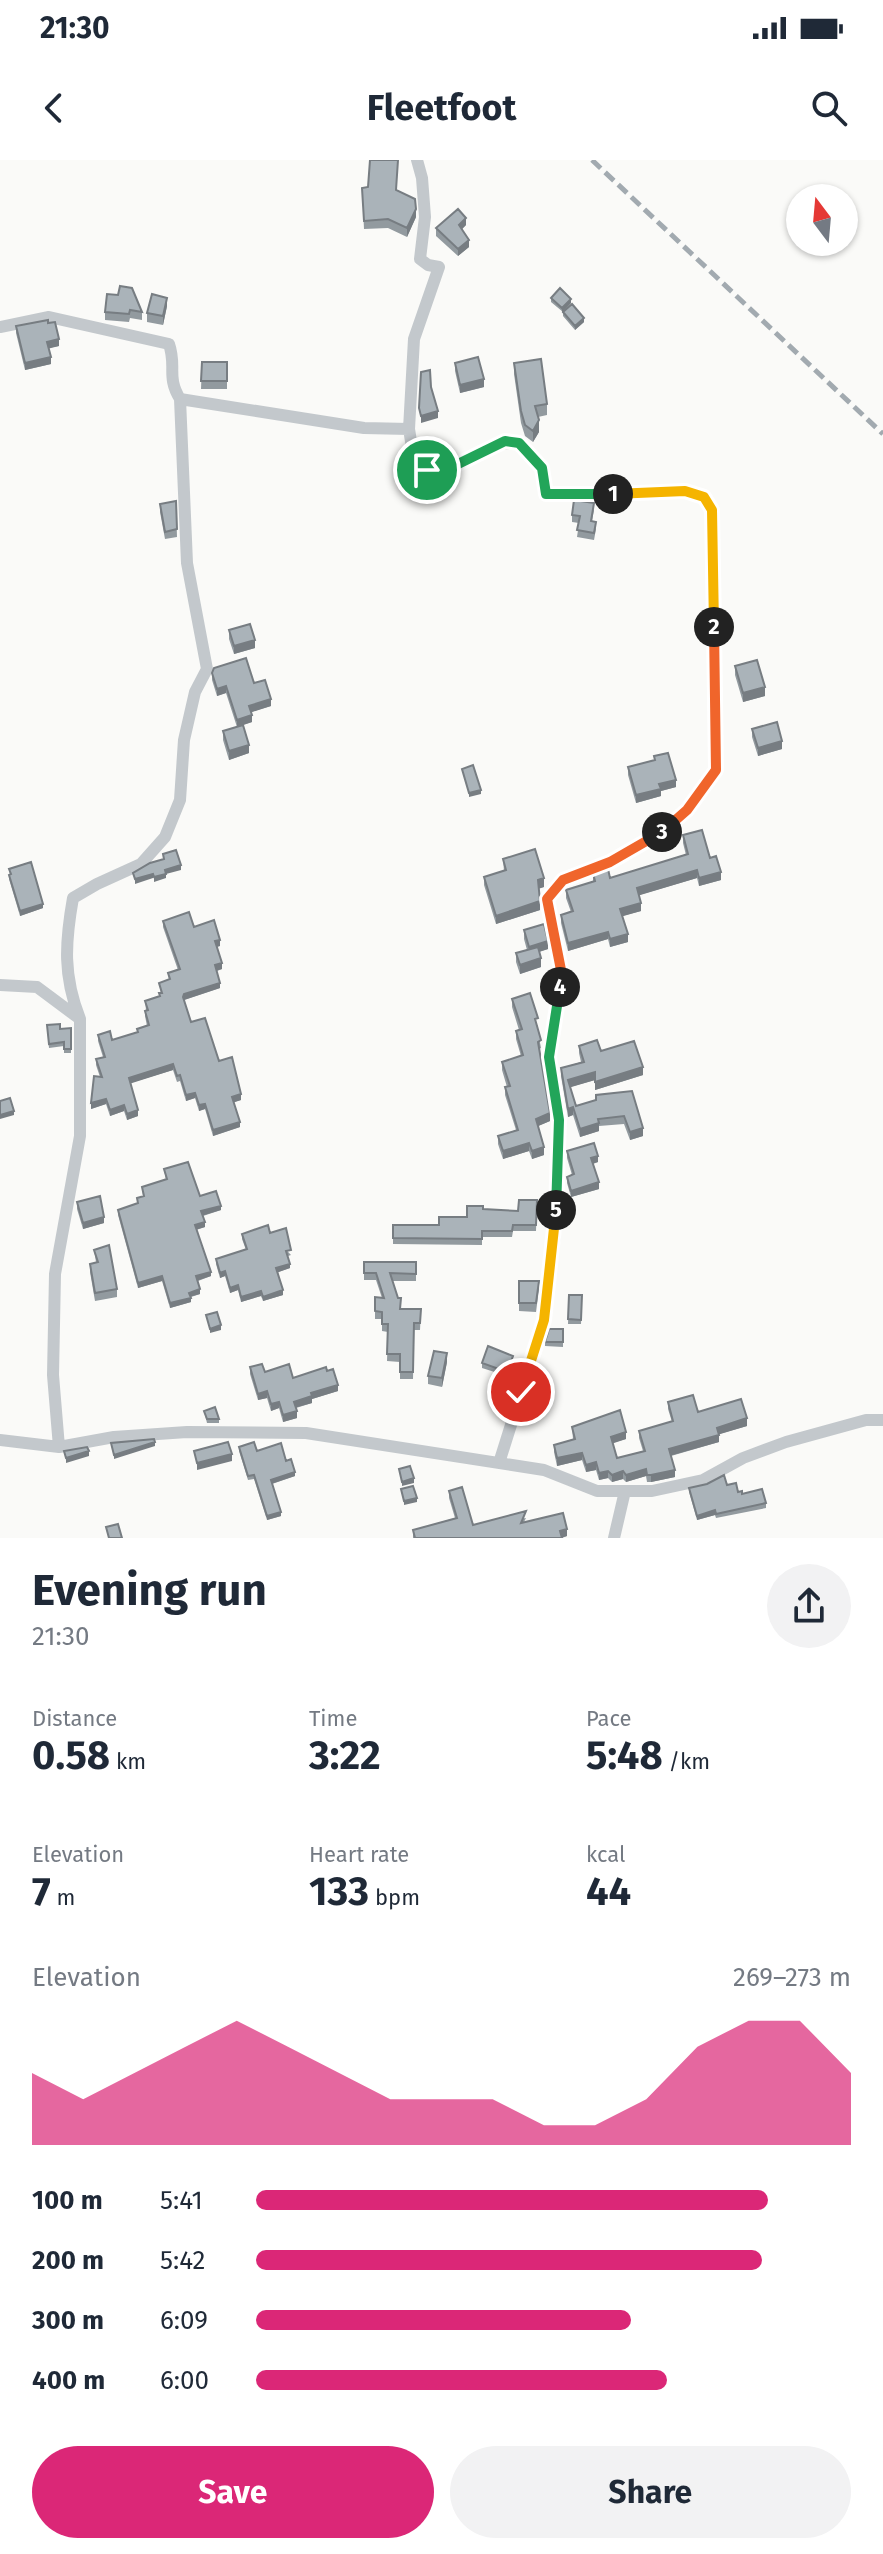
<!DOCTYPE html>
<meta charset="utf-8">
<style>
body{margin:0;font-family:"Fira Sans",sans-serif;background:#f2f2f3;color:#1f2937;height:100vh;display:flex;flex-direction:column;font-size:30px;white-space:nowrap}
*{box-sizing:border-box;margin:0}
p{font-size:26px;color:#747a83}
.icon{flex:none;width:44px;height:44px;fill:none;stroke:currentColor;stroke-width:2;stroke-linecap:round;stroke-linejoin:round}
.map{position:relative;height:1378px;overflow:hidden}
.panel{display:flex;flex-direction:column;background:#fff;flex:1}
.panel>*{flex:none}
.needle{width:52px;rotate:344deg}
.tools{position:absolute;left:786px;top:24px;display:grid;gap:16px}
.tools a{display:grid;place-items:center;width:72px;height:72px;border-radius:50%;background:#fff;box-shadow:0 2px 6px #0004;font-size:40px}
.pin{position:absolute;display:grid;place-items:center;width:68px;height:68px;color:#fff;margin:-34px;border:4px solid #fff;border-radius:50%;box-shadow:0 2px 8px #0007}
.km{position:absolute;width:40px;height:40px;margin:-20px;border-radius:50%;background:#222;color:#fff;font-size:22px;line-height:40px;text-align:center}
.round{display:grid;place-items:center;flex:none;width:84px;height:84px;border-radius:42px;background:#f2f2f3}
.summary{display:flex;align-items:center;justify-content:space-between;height:136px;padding:0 32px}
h1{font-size:44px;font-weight:700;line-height:60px}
.figures{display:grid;grid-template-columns:repeat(3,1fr);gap:12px;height:136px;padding:8px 32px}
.figures div{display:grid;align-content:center}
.figures b{font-size:40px;font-weight:700}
.figures small{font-size:22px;font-weight:400}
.figures p{font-size:22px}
.chart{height:224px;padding:16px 32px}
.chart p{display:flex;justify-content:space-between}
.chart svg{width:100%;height:144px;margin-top:8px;fill:#db2777;opacity:.7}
.action{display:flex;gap:16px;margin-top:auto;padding:16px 32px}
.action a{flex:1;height:92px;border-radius:48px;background:#db2777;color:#fff;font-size:32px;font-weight:700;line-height:92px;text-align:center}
.action a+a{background:#f2f2f3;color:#1f2937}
ul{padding:0 32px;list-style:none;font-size:26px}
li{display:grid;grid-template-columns:128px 96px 1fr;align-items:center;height:60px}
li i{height:20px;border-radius:10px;background:#db2777}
.status{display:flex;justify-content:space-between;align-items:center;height:56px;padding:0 40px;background:#fff;direction:ltr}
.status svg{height:22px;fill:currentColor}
header{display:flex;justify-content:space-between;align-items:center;height:104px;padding:0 32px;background:#fff;font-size:36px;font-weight:700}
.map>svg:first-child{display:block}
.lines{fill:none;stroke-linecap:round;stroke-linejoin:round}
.street{stroke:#c3c8cc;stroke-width:12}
.rail{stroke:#a2aab0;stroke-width:5;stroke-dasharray:12 6;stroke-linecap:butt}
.wall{fill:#929a9f}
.shaded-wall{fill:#777d82}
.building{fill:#aab3b9;stroke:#777d82;stroke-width:2}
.split-1-casing{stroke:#fff;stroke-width:16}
.split-2-casing{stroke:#fff;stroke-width:16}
.split-3-casing{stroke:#fff;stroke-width:16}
.split-4-casing{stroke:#fff;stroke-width:16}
.split-5-casing{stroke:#fff;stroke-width:16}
.split-6-casing{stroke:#fff;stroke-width:16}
.split-1{stroke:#22a559;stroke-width:10}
.split-2{stroke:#f5b400;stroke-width:10}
.split-3{stroke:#f0652b;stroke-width:10}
.split-4{stroke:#f0652b;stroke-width:10}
.split-5{stroke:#22a559;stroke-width:10}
.split-6{stroke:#f5b400;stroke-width:10}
</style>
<div class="status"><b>21:30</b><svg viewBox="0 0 49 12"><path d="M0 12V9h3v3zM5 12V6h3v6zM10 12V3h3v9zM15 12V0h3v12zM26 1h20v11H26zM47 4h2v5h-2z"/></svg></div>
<header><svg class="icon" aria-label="back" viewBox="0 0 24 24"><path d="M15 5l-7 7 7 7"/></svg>Fleetfoot<svg class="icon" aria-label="search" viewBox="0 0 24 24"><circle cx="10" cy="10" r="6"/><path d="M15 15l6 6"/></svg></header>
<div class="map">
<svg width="883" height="1378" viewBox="0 0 883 1378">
<rect width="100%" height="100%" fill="#fafaf8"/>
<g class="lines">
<path class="street" d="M0 167 49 157 169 184C177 207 166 216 180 239L364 268 409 269 415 306C454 319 482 279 519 283L542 308 546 334 685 331 704 337 712 350 716 610 687 650 653 679 610 702 563 720 547 739 562 815 549 897 559 960 555 1074 544 1160 499 1303
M409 269 414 179 439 107 428 105 420 99 425 57 422 18 417 0
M0 825 37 827 80 859V976L55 1114 53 1215 59 1287
M80 859C63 816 65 783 73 738L97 724 141 704 165 677 180 640 184 580 195 532 207 509 187 403 180 239
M0 1280 59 1287 114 1277 187 1272 306 1273 544 1310 597 1331H652L703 1320 743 1298 786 1282 866 1260H883
M614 1378 625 1331"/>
<path class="rail" d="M592 0 883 274"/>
</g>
<path class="wall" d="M362 28 397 30 416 57 407 77 388 68 364 69Z
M466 65 462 69 469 87 458 96 436 76V68Z
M118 135 142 152V160L130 158 129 162 105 160V152Z
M551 138 571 143 564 150 584 162 575 170 563 156V152L551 142Z
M167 146 163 165 147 162V153Z
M16 166 59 186 48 188 51 204 25 210 16 173Z
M202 202H227V229H201Z
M455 203 484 227 460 233 455 211Z
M514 203 547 244V255L538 257 539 272 533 282 525 276 521 263 514 214Z
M176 341 177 377 165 379 160 352V344Z
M594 350 592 361 596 369 594 380 577 377 579 363 572 362V355Z
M229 470 255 488 234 494 229 479Z
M735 506 765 536 743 542 735 515Z
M212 513 254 523 271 546 251 552 252 562 237 567 226 533 217 536 212 520Z
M752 569 782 589 758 596 752 577Z
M223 571 249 593 229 600 223 580Z
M654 596 676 627 661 631V636L636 643 628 615V607L654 600Z
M683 675 710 698 721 720 699 726 697 718 639 735 641 751 622 756 628 782 610 787 608 779 568 791 561 763V755L571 752 566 738V730L593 722V713L610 718 686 695 683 683Z
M503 699 544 727 539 728 540 750 496 764 484 725V717L504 711Z
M9 709 43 748 20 756 9 719V715H10Z
M163 761 194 767 220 786 217 787 222 809 217 811 220 828 184 840 191 862 219 901 241 940 234 942 240 967 213 976 205 949 199 951 195 938 186 941 180 921 177 922 173 910 130 923 138 956 127 960 124 951 110 956 106 944 91 949 100 917 96 905V899L103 897 98 881V875L112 880 137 872V869L147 866 145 856V851L146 850 145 841 159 836V833H161L159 823 169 820 168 813 178 810 163 767Z
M524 770 548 789 539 792 541 807 520 814 516 802V793L527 790 524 779Z
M512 839 538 866 537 867 541 888 539 889 550 961 538 966 544 995 532 999 529 991 503 999 498 984V976L516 970 505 935V927H507L502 910V902L521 896 516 879V871L519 870 512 847Z
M47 865 60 869 71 868V893H64V886L49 888Z
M579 886 601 891 643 915 595 930V920L570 927 576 946 632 931 643 976 630 980 624 964 599 966V971L580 977 573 955 568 957 561 916V908L581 902 579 893Z
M567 991 598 1002 593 1004 599 1029 571 1037 567 1023V1017L572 1015 567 998Z
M164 1009 221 1050 203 1056 205 1067 196 1070 211 1116 198 1121 200 1134 191 1137V1142L170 1148 162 1121 138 1128 118 1055V1050L137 1043V1038L143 1036 142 1027 166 1020Z
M537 1040 536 1071H513L512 1077H482V1085L393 1084V1065H439L467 1057 483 1049 518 1051Z
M77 1042 104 1063 83 1069 77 1049Z
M270 1073 291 1095 288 1096 290 1108 278 1112 283 1135 263 1141 261 1136 241 1142 238 1130 230 1133 225 1116 220 1118 216 1104V1099L246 1090 242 1079V1074Z
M94 1090 117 1129V1137L95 1141 90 1112V1104L96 1102Z
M364 1102H416V1121H392L400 1149H421L420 1170H414L413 1219H400V1202L387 1201 388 1172 382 1171V1159H375V1137L382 1138 376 1120H364Z
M519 1121 539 1129 536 1152 519 1151Z
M569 1135H582L581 1164H568Z
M563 1169V1187L545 1186V1182Z
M513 1200 507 1216 482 1208V1203Z
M447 1202 442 1227 428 1224V1216Z
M250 1207 293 1218 338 1231 312 1239V1243L296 1248 297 1258 283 1262 279 1248 271 1251 267 1238 258 1240 250 1214Z
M668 1242 747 1266 719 1274V1282L671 1296 675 1317 651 1322H647L646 1316 626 1322 623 1319 612 1322 608 1318 599 1320 596 1310 586 1312 582 1300 557 1306 554 1292V1285L573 1279 572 1267 626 1279 612 1283 617 1298 643 1291 639 1278V1271L672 1262 668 1249Z
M204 1251 219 1259V1263H207Z
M239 1287 257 1291 286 1301 295 1316 272 1324 281 1356 267 1360 254 1319 248 1320 239 1291Z
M727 1325 742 1334 766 1343V1348L716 1358 715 1355 697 1360 689 1332V1328Z
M449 1331 473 1365 526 1358 524 1362 567 1376 562 1378H413V1370L455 1358 449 1338Z"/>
<path class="shaded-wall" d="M416 49V57L407 77V68Z
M466 58V65L459 72V65Z
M469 80V87L458 96V89Z
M167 138V146L163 165V156Z
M571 139V143L562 153V148Z
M584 158V162L575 170V166Z
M59 179V186L47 189V182Z
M51 197V204L25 210V203Z
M484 219V227L460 233V225Z
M438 251V258L421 263V256Z
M539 260V272L533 282V271Z
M255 480V488L234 494V486Z
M226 526V533L217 536V529Z
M765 527V536L743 542V533Z
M271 539V546L249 553V546Z
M252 555V562L237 567V560Z
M782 581V589L758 596V588Z
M249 585V593L229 600V591Z
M676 620V627L661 631V636L636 643V635L659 624Z
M481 630V634L469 637V633Z
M181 705V710L166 714V718L154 722V717L165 710Z
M697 710V718L637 736V728Z
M721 712V720L699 726V718Z
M153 714V718L135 724V719Z
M544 718V727L538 729V720Z
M540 741V750L496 764V756Z
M641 743V751L620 757V749Z
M43 744V748L20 756V751Z
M608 772V779L568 791V783Z
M628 774V782L610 787V779Z
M220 780V786L215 787V781Z
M548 781V789L529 795V787Z
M541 798V807L520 814V805Z
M222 803V809L215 811V805Z
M220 823V828L184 840 183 837 184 834Z
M173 904V910L129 924V918Z
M643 907V915L595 930V922Z
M595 912V920L568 928V920Z
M195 933V938L186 941V935Z
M241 934V940L232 943V937Z
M106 939V944L91 949V943Z
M205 944V949L199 951V945Z
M124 945V951L110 956V950Z
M573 947V955L568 957V949Z
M138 950V956L127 960V954Z
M14 951V955L0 959V955Z
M550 953V961L536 967V959Z
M240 962V967L213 976V970Z
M599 963V971L580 977V969Z
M643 968V976L630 980V972Z
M529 983V991L503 999V991Z
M544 987V995L532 999V991Z
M598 996V1002L591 1004V998Z
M599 1022V1029L571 1037V1031Z
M221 1046V1050L201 1056V1051Z
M104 1057V1063L83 1069V1063Z
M205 1062V1067L195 1070V1065Z
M290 1104V1108L276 1113V1108Z
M225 1111V1116L220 1118V1113Z
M211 1112V1116L196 1121V1116Z
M162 1116V1121L138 1128V1123Z
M238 1125V1130L230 1133V1128Z
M200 1129V1134L189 1137V1133Z
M283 1130V1135L263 1141V1137Z
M261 1131V1136L241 1142V1137Z
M191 1138V1142L170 1148V1143Z
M221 1165V1170L210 1173V1169Z
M447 1193V1202L442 1227V1218Z
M338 1225V1231L312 1239V1243L294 1248V1242L311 1233Z
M267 1231V1238L258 1240V1234Z
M279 1242V1248L271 1251V1244Z
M297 1251V1258L283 1262V1255Z
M747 1258V1266L717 1275V1268Z
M626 1272V1279L611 1284V1277Z
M719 1275V1282L669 1296V1289Z
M155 1282V1286L114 1299V1295Z
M89 1291V1296L66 1303V1298Z
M582 1293V1300L557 1306V1298Z
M232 1294V1301L197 1310V1303Z
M596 1302V1310L586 1312V1305Z
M646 1309V1316L626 1322V1315Z
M675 1310V1317L651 1322V1315Z
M608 1311V1318L599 1320V1313Z
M623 1311V1319L612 1322V1315Z
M295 1312V1316L271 1324V1320Z
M414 1318V1323L402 1326V1322Z
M417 1338V1342L404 1345V1341Z
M715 1350V1355L697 1360V1356Z
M281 1352V1356L267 1360V1356Z
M567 1369V1376L560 1378V1371Z"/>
<path class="building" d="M370 0H398L396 30 415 39 416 49 407 68 388 59 364 61 362 28 368 27Z
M458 49 466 58 459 65 469 80 458 89 436 68Z
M120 126 132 128 142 152 130 150 129 154 105 152 107 134 118 135Z
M560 128 571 139 562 148 551 138Z
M152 134 167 138 163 156 147 153Z
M572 144 584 158 575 166 563 152Z
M48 160V163L55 162 59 179 47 182 51 197 25 203 16 166Z
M478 197 484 219 460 225 455 203Z
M541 199 547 244 535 246 539 260 533 271 525 265 521 251 514 203Z
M202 202H227V221H201Z
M430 210 431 227 438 251 421 256 419 248 421 212Z
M574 340 594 343 591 361 596 362 594 373 577 370 580 356 572 355Z
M176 341 177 369 165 372 160 344Z
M250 464 255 480 234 486 229 470Z
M246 498 254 523 265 520 271 539 249 546 252 555 237 560 226 526 217 529 212 513 214 508Z
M757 500 765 527 743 533 735 506Z
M777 562 782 581 758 588 752 569Z
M243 565 249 585 229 591 223 571Z
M668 593 676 620 659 624 661 629 636 635 628 607 655 600 654 596Z
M473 605 481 630 469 633 462 609Z
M702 670 710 698 716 696 721 712 699 718 697 710 637 728 641 743 620 749 628 774 610 779 608 772 568 783 561 755 573 751 566 730 595 721 593 713 608 709 610 718 688 694 683 675Z
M535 689 544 718 538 720 540 741 496 756 484 717 506 710 503 699Z
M176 690 181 705 165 710 166 714 154 717 153 714 135 719 133 713 150 703 164 699 163 694Z
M31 702 43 744 20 751 9 715 11 714 9 709Z
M189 752 194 767 214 760 220 780 215 781 222 803 215 805 220 823 184 834 183 837 191 862 205 858 219 901 232 897 241 934 232 937 240 962 213 970 205 944 199 945 195 933 186 935 180 915 177 916 173 904 129 918 138 950 127 954 124 945 110 950 106 939 91 943 94 916 102 917 96 899 105 897 98 875 110 871 112 880 138 872 137 869 149 865 145 851 148 850 145 841 160 836 159 833H162L159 823 170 819 168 813 180 809 163 761Z
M544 764 548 781 529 787 524 770Z
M538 787 541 798 520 805 516 793Z
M530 833 538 858 535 859 541 880 538 882 550 953 536 959 544 987 532 991 529 983 503 991 498 976 518 970 505 927 510 926 502 902 523 895 516 871 522 869 512 839Z
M60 864V869L71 868V889H64V882L49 884 47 865Z
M597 880 601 891 634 881 643 907 595 922V912L568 920 576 946 596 940V935L632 931 643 968 630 972 624 956 598 959 599 963 580 969 573 947 568 949 561 908 584 902 579 886Z
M10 938 14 951 0 955V941Z
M594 983 598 996 591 998 599 1022 571 1031 567 1017 574 1014 567 991Z
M188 1002 200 1036 216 1031 221 1046 201 1051 205 1062 195 1065 211 1112 196 1116 200 1129 189 1133 191 1138 170 1143 162 1116 138 1123 118 1050 138 1043 137 1038 144 1036 142 1027 167 1019 164 1009Z
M100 1036 104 1057 83 1063 77 1042Z
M519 1040H537L536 1065H513L512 1071H482V1079L393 1078V1065H439V1057H467V1046H483V1049L518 1051Z
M268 1065 270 1073 286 1068 291 1090 286 1091 290 1104 276 1108 283 1130 263 1137 261 1131 241 1137 238 1125 230 1128 225 1111 220 1113 216 1099 247 1089 242 1074Z
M109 1085 117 1129 95 1133 90 1104 98 1102 94 1090Z
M364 1102H416V1114L390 1113 398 1138H401L400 1149H421L420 1163H414L413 1212H400V1194H387L388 1164H382V1152L375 1151V1137L384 1138 376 1113H364Z
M519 1121H539L536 1143H519Z
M569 1135H582L581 1160 568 1159Z
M217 1152 221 1165 210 1169 206 1155Z
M549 1169H563V1182H545Z
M488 1186 513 1196 507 1212 482 1203Z
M434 1191 447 1193 442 1218 428 1216Z
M262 1204 265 1212 289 1204 293 1218 326 1207 327 1211 333 1209 338 1225 311 1233 312 1236 294 1242 297 1251 283 1255 279 1242 271 1244 267 1231 258 1234 250 1207Z
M693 1235 698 1252 741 1239 747 1258 717 1268 719 1275 669 1289 675 1310 651 1315H647L646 1309 626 1315 623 1311 612 1315 608 1311 599 1313 596 1302 586 1305 582 1293 557 1298 554 1285 575 1279 572 1267 620 1250 626 1272 611 1277 617 1298 645 1291 639 1271 673 1261 668 1242Z
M215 1247 219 1259H207L204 1251Z
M154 1279 155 1282 114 1295 111 1283Z
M228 1282 232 1294 197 1303 194 1291Z
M254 1282 257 1291 281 1283 286 1301 291 1299 295 1312 271 1320 281 1352 267 1356 254 1315 248 1316 239 1287Z
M87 1287 89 1291 66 1298 64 1291Z
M410 1306 414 1318 402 1322 399 1309Z
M724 1315 727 1325 736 1323 738 1332 742 1331V1334L762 1329 766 1343 716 1354 715 1350 697 1356 689 1328 707 1324Z
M413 1326 417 1338 404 1341 401 1329Z
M462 1327 473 1365 526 1351 521 1363 563 1353 567 1369 560 1371 562 1378H415L413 1370 457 1358 449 1331Z
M118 1364 122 1378H109L106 1367Z"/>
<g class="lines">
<defs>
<path id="split-1" d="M427 310 456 305 505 281 519 283 542 308 546 334H613"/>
<path id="split-2" d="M613 334 685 331 704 337 712 350 714 467"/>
<path id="split-3" d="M662 672 687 650 716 610 714 467"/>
<path id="split-4" d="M560 827 562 815 547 739 563 720 610 702 662 672"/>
<path id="split-5" d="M556 1050 559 960 549 897 560 827"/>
<path id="split-6" d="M521 1232 544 1160 556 1050"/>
</defs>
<use href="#split-1" class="split-1-casing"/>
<use href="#split-2" class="split-2-casing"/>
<use href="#split-3" class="split-3-casing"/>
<use href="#split-4" class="split-4-casing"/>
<use href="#split-5" class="split-5-casing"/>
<use href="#split-6" class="split-6-casing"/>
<use href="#split-1" class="split-1"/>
<use href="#split-2" class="split-2"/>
<use href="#split-3" class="split-3"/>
<use href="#split-4" class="split-4"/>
<use href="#split-5" class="split-5"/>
<use href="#split-6" class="split-6"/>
</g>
</svg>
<div class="tools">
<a><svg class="needle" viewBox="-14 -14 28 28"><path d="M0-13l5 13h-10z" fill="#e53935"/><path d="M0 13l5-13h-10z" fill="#747a83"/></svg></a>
</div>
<div class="pin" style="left:427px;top:310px;background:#1e9e55"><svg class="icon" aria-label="arrive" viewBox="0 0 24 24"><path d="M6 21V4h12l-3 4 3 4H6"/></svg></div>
<div class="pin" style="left:521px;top:1232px;background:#d93025"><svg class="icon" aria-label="check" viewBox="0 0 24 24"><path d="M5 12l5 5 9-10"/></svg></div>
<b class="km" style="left:613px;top:334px">1</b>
<b class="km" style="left:714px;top:467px">2</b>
<b class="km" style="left:662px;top:672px">3</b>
<b class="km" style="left:560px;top:827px">4</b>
<b class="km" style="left:556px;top:1050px">5</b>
</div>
<section class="panel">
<div class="summary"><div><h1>Evening run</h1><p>21:30</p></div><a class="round"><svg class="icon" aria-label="share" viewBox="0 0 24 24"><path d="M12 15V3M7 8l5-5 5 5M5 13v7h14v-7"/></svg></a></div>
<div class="figures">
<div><p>Distance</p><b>0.58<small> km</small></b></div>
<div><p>Time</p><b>3:22</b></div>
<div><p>Pace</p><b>5:48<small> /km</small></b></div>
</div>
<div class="figures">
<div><p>Elevation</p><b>7<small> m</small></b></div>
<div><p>Heart rate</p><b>133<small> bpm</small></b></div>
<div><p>kcal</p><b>44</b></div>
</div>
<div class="chart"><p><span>Elevation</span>269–273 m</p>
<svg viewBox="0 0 160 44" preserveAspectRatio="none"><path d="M0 44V22L10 30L20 22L30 14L40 6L50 14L60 22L70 30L80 30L90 30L100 38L110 38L120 30L130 14L140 6L150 6L160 22V44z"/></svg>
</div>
<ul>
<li><b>100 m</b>5:41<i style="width:86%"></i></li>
<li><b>200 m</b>5:42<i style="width:85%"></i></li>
<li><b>300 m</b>6:09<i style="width:63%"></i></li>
<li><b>400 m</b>6:00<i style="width:69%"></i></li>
</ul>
<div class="action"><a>Save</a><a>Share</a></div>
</section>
